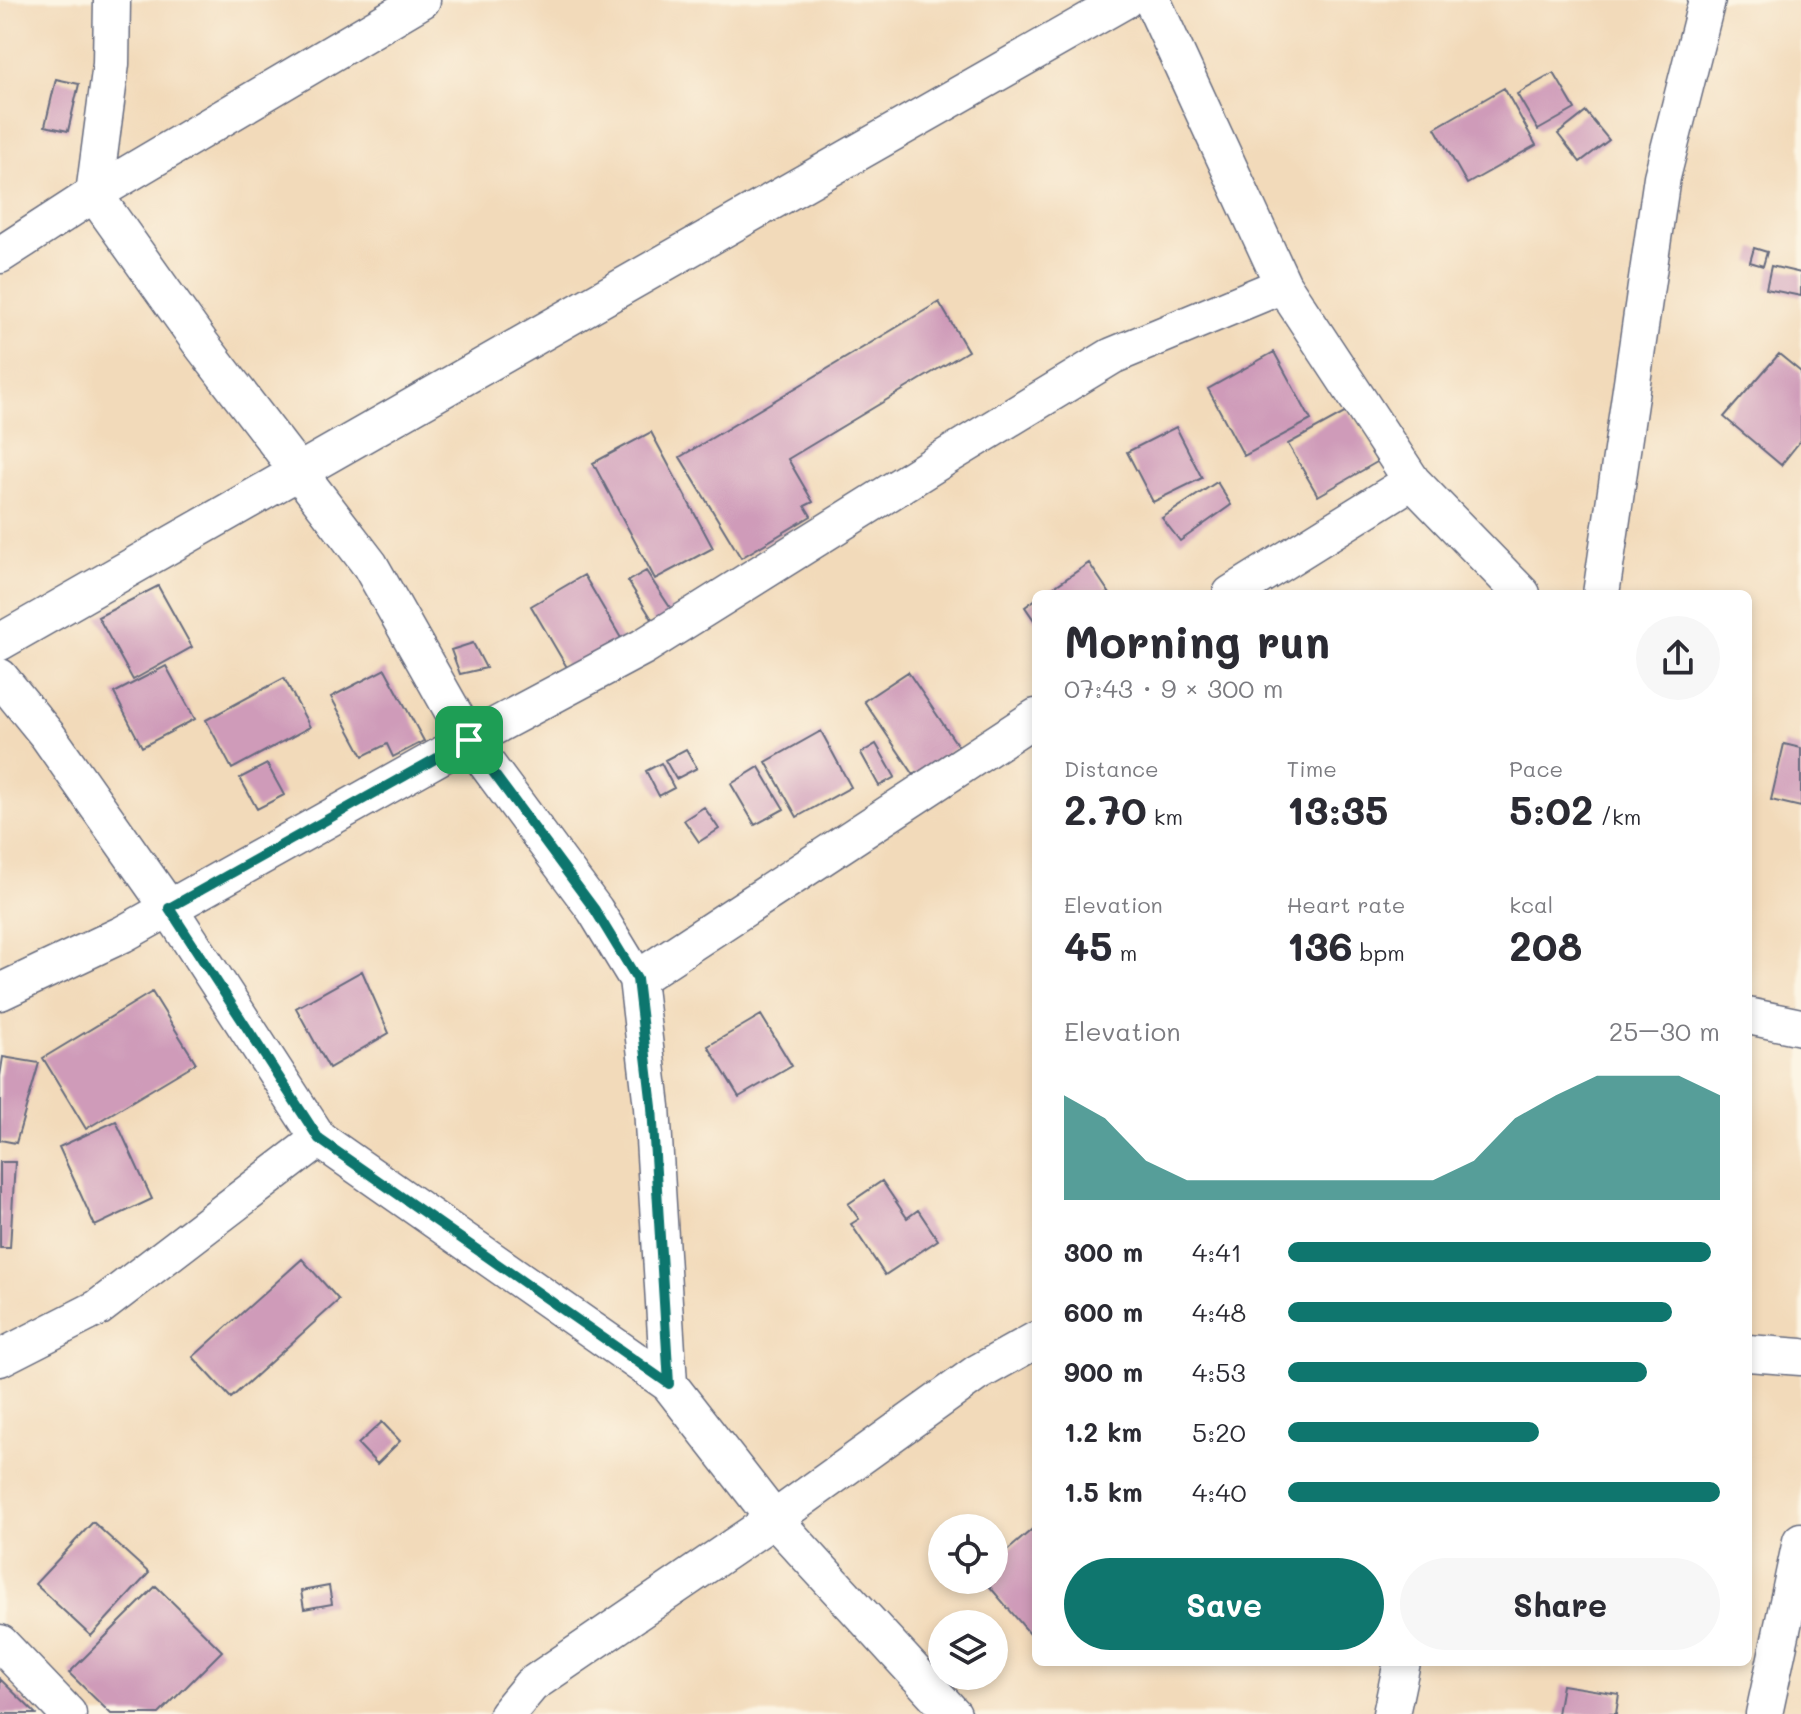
<!DOCTYPE html>
<meta charset="utf-8">
<style>
body{margin:0;font-family:Mali,sans-serif;background:#f7f7f7;color:#2b2b33;height:100vh;display:flex;flex-direction:column;font-size:30px;white-space:nowrap}
*{box-sizing:border-box;margin:0}
p{font-size:26px;color:#7c7c81}
.icon{flex:none;width:44px;height:44px;fill:none;stroke:currentColor;stroke-width:2;stroke-linecap:round;stroke-linejoin:round}
.map{position:relative;flex:1;overflow:hidden}
.side{position:absolute;left:1032px;top:590px;width:720px;height:1076px;display:flex;flex-direction:column;background:#fff;border-radius:12px;box-shadow:0 4px 12px #0003}
.side>*{flex:none}
.tools{position:absolute;left:928px;top:1514px;display:grid;gap:16px}
.tools a{display:grid;place-items:center;width:80px;height:80px;border-radius:50%;background:#fff;box-shadow:0 4px 12px #0003;font-size:40px}
.pin{position:absolute;display:grid;place-items:center;width:68px;height:68px;color:#fff;margin:-34px;border-radius:16px;box-shadow:0 4px 12px #0006}
.round{display:grid;place-items:center;flex:none;width:84px;height:84px;border-radius:42px;background:#f7f7f7}
.overview{display:flex;align-items:center;justify-content:space-between;height:136px;padding:0 32px}
h1{font-size:44px;font-weight:700;line-height:60px}
.stats{display:grid;grid-template-columns:repeat(3,1fr);gap:12px;height:136px;padding:8px 32px}
.stats div{display:grid;align-content:center}
.stats b{font-size:40px;font-weight:700}
.stats small{font-size:22px;font-weight:400}
.stats p{font-size:22px}
.chart{height:224px;padding:16px 32px}
.chart p{display:flex;justify-content:space-between}
.chart svg{width:100%;height:144px;margin-top:8px;fill:#0f766e;opacity:.7}
.button{display:flex;gap:16px;margin-top:auto;padding:16px 32px}
.button a{flex:1;height:92px;border-radius:48px;background:#0f766e;color:#fff;font-size:32px;font-weight:700;line-height:92px;text-align:center}
.button a+a{background:#f7f7f7;color:#2b2b33}
ul{padding:0 32px;list-style:none;font-size:26px}
li{display:grid;grid-template-columns:128px 96px 1fr;align-items:center;height:60px}
li i{height:20px;border-radius:10px;background:#0f766e}
.map>svg:first-child{display:block}
.building{fill:#cf9bb9}
.lines{fill:none;stroke-linecap:round;stroke-linejoin:round}
.street-casing{stroke:#666b7e;stroke-width:39}
.street{stroke:#fff;stroke-width:36}
.route-casing{stroke:#fff;stroke-width:16}
.route{stroke:#0f766e;stroke-width:10}
</style>
<div class="map">
<svg width="1801" height="1714" viewBox="0 0 1801 1714">
<rect width="100%" height="100%" fill="#fcf5e5"/>
<filter id="ink" filterUnits="userSpaceOnUse"><feTurbulence type="fractalNoise" baseFrequency=".0125" numOctaves="2"/><feDisplacementMap in="SourceGraphic" scale="16" xChannelSelector="R" yChannelSelector="G"/><feConvolveMatrix kernelMatrix="1 2 1 2 8 2 1 2 1" color-interpolation-filters="sRGB"/></filter>
<filter id="wash" filterUnits="userSpaceOnUse"><feTurbulence type="fractalNoise" baseFrequency=".006" numOctaves="4" result="noise"/><feDisplacementMap in="SourceGraphic" scale="32" xChannelSelector="R" yChannelSelector="G"/><feGaussianBlur stdDeviation="1.8" result="paint"/><feColorMatrix in="noise" values="0 0 0 0 0 0 0 0 0 0 0 0 0 0 0 0 0 1.4 0 .05"/><feComposite in="paint" operator="in"/></filter>
<g filter="url(#wash)">
<rect width="100%" height="100%" fill="#f2daba"/>
<g id="blocks">
<path class="building" d="M1554 73 1575 109 1538 130 1517 94Z
M56 79 79 84 68 131 45 126Z
M1504 88 1536 145 1467 184 1435 128Z
M1586 112 1609 140 1580 162 1558 134Z
M1754 248 1767 252 1763 266 1750 262Z
M1771 266 1801 273V296L1766 289Z
M939 302 968 351 788 459 813 502 805 506 811 516 741 558 680 457Z
M1274 352 1311 420 1244 456 1208 389Z
M1779 354 1801 372V440L1781 465 1724 417Z
M1348 411 1377 462 1318 496 1288 444Z
M1176 427 1202 478 1153 502 1127 452Z
M651 432 713 548 655 579 593 463Z
M1217 482 1231 505 1180 541 1162 518Z
M1089 563 1110 594H1044Z
M646 571 675 615 657 627 628 581Z
M584 575 625 645 572 676 531 606Z
M158 586 192 647 133 680 98 617Z
M1036 599V623L1025 607Z
M473 643 486 668 460 674 451 650Z
M166 666 195 719 142 747 114 693Z
M385 669 424 741 393 757 387 744 363 756 331 697Z
M908 672 958 746 914 775 864 701Z
M284 678 310 727 232 769 206 720Z
M821 731 851 787 797 817 766 762Z
M876 744 895 777 879 786 861 753Z
M1784 744 1801 748V807L1771 800Z
M686 749 697 768 676 779 665 760Z
M661 763 674 788 659 796 646 771Z
M267 764 284 795 257 809 240 778Z
M759 767 784 809 755 825 731 784Z
M704 807 719 829 699 842 684 820Z
M362 971 389 1033 329 1068 296 1008Z
M152 992 196 1063 86 1129 43 1058Z
M761 1015 792 1066 739 1097 708 1046Z
M3 1057 39 1063 16 1143 0 1140V1076Z
M116 1121 152 1199 95 1226 59 1147Z
M0 1162H15L10 1248H0Z
M882 1181 907 1218 918 1210 938 1240 885 1275 851 1224 859 1219 848 1204Z
M302 1259 339 1300 231 1398 193 1357Z
M382 1422 400 1441 377 1464 358 1444Z
M93 1522 149 1573 91 1636 35 1584Z
M1036 1526V1641L984 1580H994V1562Z
M156 1586 222 1651 159 1714H111L69 1673Z
M329 1586 332 1604 304 1609 301 1591Z
M0 1679 36 1714H0Z
M1562 1685 1619 1694 1616 1714H1557Z"/>
</g>
</g>
<g filter="url(#ink)">
<use href="#blocks" fill-opacity="0" stroke="#666b7e" stroke-width="2"/>
<g class="lines">
<defs>
<path id="street" d="M112 0 111 64 94 194 201 344 370 565 469 740 595 910 637 979 652 1107 669 1384
M1152 0 1283 285 1412 481 1522 594
M0 255 94 194 422 0
M1231 594 1412 481
M1601 594 1662 177 1707 0
M0 642 1125 0
M0 677 48 736 169 908 319 1139 669 1384 774 1519 953 1714
M637 979 1036 717
M0 992 123 934 469 740 643 647 946 457 1112 356 1283 285
M1748 1016 1801 1027
M1748 1353 1801 1357
M0 1358 98 1308 319 1139
M0 1643 68 1714
M507 1714 531 1685 774 1519 977 1373 1036 1340
M1391 1714 1402 1662
M1764 1714 1801 1541"/>
</defs>
<use href="#street" class="street-casing"/>
<use href="#street" class="street"/>
</g>
</g>
<g class="lines" filter="url(#ink)">
<defs>
<path id="route" d="M469 740 595 910 637 979 652 1107 669 1384 319 1139 169 908Z"/>
</defs>
<use href="#route" class="route-casing"/>
<use href="#route" class="route"/>
</g>
</svg>
<div class="tools">
<a><svg class="icon" aria-label="locate" viewBox="0 0 24 24"><circle cx="12" cy="12" r="6"/><path d="M12 2v4M12 18v4M2 12h4M18 12h4"/></svg></a>
<a><svg class="icon" aria-label="layers" viewBox="0 0 24 24"><path d="M12 4l9 5-9 5-9-5zM3 14l9 5 9-5"/></svg></a>
</div>
<div class="pin" style="left:469px;top:740px;background:#1e9e55"><svg class="icon" aria-label="arrive" viewBox="0 0 24 24"><path d="M6 21V4h12l-3 4 3 4H6"/></svg></div>
<section class="side">
<div class="overview"><div><h1>Morning run</h1><p>07:43 · 9 × 300 m</p></div><a class="round"><svg class="icon" aria-label="share" viewBox="0 0 24 24"><path d="M12 15V3M7 8l5-5 5 5M5 13v7h14v-7"/></svg></a></div>
<div class="stats">
<div><p>Distance</p><b>2.70<small> km</small></b></div>
<div><p>Time</p><b>13:35</b></div>
<div><p>Pace</p><b>5:02<small> /km</small></b></div>
</div>
<div class="stats">
<div><p>Elevation</p><b>45<small> m</small></b></div>
<div><p>Heart rate</p><b>136<small> bpm</small></b></div>
<div><p>kcal</p><b>208</b></div>
</div>
<div class="chart"><p><span>Elevation</span>25–30 m</p>
<svg viewBox="0 0 160 44" preserveAspectRatio="none"><path d="M0 44V12L10 19L20 32L30 38L40 38L50 38L60 38L70 38L80 38L90 38L100 32L110 19L120 12L130 6L140 6L150 6L160 12V44z"/></svg>
</div>
<ul>
<li><b>300 m</b>4:41<i style="width:98%"></i></li>
<li><b>600 m</b>4:48<i style="width:89%"></i></li>
<li><b>900 m</b>4:53<i style="width:83%"></i></li>
<li><b>1.2 km</b>5:20<i style="width:58%"></i></li>
<li><b>1.5 km</b>4:40<i style="width:100%"></i></li>
</ul>
<div class="button"><a>Save</a><a>Share</a></div>
</section>
</div>
